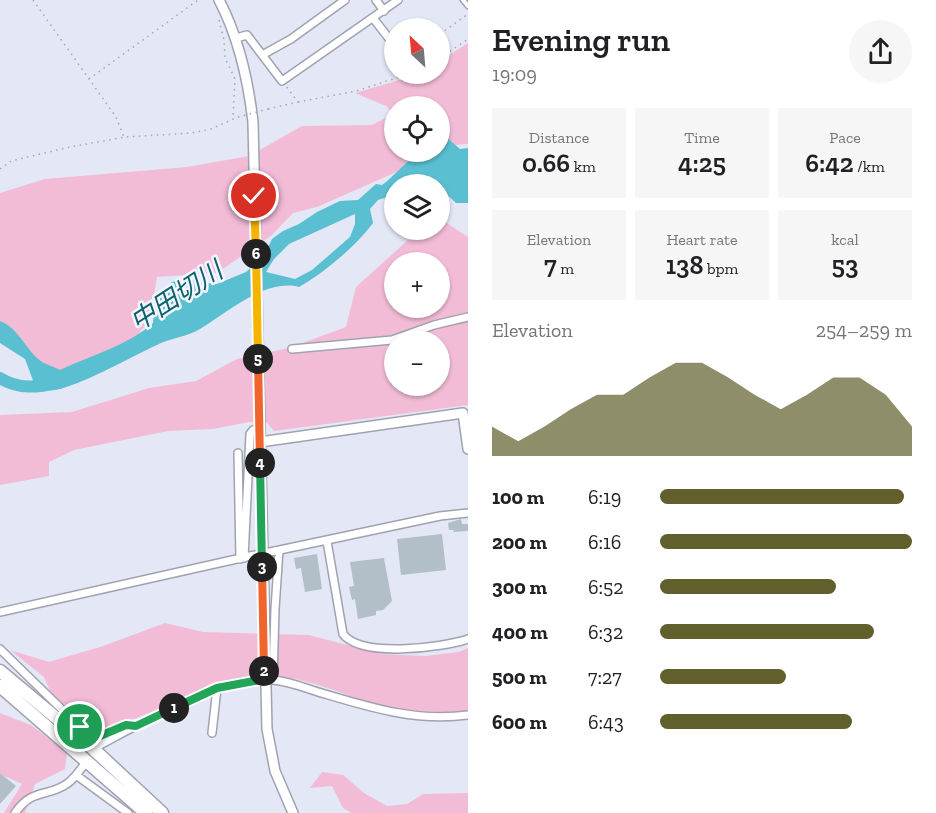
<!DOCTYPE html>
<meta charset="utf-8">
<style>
body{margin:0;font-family:"Zilla Slab","Noto Sans JP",serif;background:#f6f6f6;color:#202124;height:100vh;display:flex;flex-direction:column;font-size:22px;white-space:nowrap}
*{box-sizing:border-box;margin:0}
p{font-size:20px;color:#757577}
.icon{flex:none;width:33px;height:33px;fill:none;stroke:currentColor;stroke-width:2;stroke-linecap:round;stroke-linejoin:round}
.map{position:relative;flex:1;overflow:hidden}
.drawer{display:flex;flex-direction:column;background:#fff;width:468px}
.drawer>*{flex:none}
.needle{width:39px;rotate:334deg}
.controls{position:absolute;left:384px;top:18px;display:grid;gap:12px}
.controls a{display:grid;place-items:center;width:66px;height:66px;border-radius:50%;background:#fff;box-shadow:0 2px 4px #0004;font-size:30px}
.pin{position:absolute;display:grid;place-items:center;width:51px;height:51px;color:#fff;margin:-26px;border:3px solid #fff;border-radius:50%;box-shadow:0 2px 6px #0007}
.km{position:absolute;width:30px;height:30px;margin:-15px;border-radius:50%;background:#222;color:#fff;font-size:16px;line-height:30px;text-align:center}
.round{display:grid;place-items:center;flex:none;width:63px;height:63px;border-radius:32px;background:#f6f6f6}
.headline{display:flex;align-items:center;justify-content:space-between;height:102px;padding:0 24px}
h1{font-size:33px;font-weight:600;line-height:45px}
.figures{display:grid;grid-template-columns:repeat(3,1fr);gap:9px;height:102px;padding:6px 24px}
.figures div{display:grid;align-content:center;border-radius:0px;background:#f6f6f6;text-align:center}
.figures b{font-size:26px;font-weight:600}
.figures small{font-size:16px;font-weight:400}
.figures p{font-size:16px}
.chart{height:168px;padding:12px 24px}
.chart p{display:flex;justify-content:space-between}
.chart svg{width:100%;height:108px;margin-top:6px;fill:#615f2c;opacity:.7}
ul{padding:0 24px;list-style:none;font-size:20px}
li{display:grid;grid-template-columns:96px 72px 1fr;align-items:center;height:45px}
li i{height:15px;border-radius:8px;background:#615f2c}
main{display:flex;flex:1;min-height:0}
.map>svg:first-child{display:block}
.green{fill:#f2bcd7;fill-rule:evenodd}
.water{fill:#5abfd0;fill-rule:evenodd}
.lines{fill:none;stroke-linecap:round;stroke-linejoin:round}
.river{stroke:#5abfd0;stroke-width:12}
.building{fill:#b2bfc9}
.lane-casing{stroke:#a0a2b0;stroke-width:7}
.street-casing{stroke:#a0a2b0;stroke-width:10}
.secondary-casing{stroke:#a0a2b0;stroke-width:12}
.highway-casing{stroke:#a0a2b0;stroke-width:15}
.path{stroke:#a4a7b3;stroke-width:1.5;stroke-dasharray:1.5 4.5;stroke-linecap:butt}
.lane{stroke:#fff;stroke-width:4}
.street{stroke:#fff;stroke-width:7}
.secondary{stroke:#fff;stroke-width:9}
.highway{stroke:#fff;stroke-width:12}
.street-bridge-casing{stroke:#a0a2b0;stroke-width:10;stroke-linecap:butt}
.path-bridge{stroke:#a4a7b3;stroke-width:1.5;stroke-dasharray:1.5 4.5;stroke-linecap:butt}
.street-bridge{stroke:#fff;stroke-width:7}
.split-1-casing{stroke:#fff;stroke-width:12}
.split-2-casing{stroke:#fff;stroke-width:12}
.split-3-casing{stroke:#fff;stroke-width:12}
.split-4-casing{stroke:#fff;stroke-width:12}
.split-5-casing{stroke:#fff;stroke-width:12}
.split-6-casing{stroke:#fff;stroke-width:12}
.split-7-casing{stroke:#fff;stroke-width:12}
.split-1{stroke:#22a559;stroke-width:8}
.split-2{stroke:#22a559;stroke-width:8}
.split-3{stroke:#f0652b;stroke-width:8}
.split-4{stroke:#22a559;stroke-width:8}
.split-5{stroke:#f0652b;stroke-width:8}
.split-6{stroke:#f5b400;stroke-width:8}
.split-7{stroke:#f5b400;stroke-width:8}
.labels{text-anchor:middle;stroke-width:5;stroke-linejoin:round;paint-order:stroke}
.water-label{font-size:26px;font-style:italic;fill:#0b626e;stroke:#f3f5fe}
</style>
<main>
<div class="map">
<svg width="468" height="813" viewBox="0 0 468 813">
<rect width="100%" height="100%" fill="#e4e7f6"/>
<path class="green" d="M468 43V144L440 146V106H394V152H419V162L317 207 293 213 272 235 217 273 157 277 150 320 127 347 60 375 35 367 0 327V193L45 179 187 167 249 156 302 126 372 125 393 114 386 106 355 93 420 74H440V61Z
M445 222 468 237V405L274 431 267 423 249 422 213 429 168 431 74 450 49 462V476L0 485V415L72 412 149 388 196 381 237 359 289 348 346 327 356 287 408 240 430 230H440V225ZM394 262H440V308H394ZM394 340H440V386H394Z
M165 623 203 632 309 635 381 654 426 656 459 652 468 648V711C439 713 410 714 382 706 341 695 298 672 254 676 221 679 206 690 177 702 150 713 123 723 97 735L54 700 44 677 10 650 49 662 103 646Z
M0 713 31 725 67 752 65 769 35 784 25 813H4L22 784 0 774Z
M322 772 343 775 364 793 387 806 407 804 423 794 468 793V813H352L343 808 332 786 310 788Z"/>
<path class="water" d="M445 136 460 149 468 148V203H456L440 188V184H394V195L378 200 370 209 373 223C356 246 324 273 299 287 266 278 226 313 200 329 188 336 173 338 161 343 138 353 72 391 51 390 45 389 39 385 34 383L25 359 0 343V321C19 328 26 351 42 362 47 365 55 367 60 370 92 355 127 346 153 323L154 310 162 292 172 282 189 278 199 282 217 284 246 272 264 256 272 239 283 231 299 224 317 212 340 201 358 200 376 184 382 185C395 176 409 156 425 152 429 150 435 152 440 152V141ZM355 214V224L350 237 312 270 295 279 266 272 274 259 289 244Z"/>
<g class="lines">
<path class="river" d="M0 378C19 390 38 387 59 383"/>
</g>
<path class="building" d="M461 519 462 524H468V531L454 532 453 530H449L448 523Z
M442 534 446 570 401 575 397 539Z
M317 554 322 589 305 592 301 568 296 569 294 558Z
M384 558 392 601 383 610 376 611V615L358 619 355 599 352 600 349 587 354 586 350 562Z
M0 773 16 786 0 804Z"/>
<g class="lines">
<defs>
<path id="lane" d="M463 0 468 6"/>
<path id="street" d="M376 0 384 11
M373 18 394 45
M236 38 247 35 282 81 398 0
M264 54 291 39 345 0
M292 349 392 340 434 325 468 317
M238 453 240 559
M327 541 343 634C361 658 441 648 468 639
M275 551 440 516 468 513
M244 558 250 434 253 430 259 429
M0 612 250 556
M0 649 85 732C102 741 118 725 136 726
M273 680 275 609 279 550
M212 733 217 688
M98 746C141 723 224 675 272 680 290 681 307 689 325 694 372 708 418 722 468 715
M76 775 128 813
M15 813C33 787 48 798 68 783 75 778 79 771 84 765"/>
<path id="secondary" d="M219 0C239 38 248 79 253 122L267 729 275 771 293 813
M260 442 463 413 468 449"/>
<path id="highway" d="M0 671 90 746 162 813
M0 686 146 813"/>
</defs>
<use href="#lane" class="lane-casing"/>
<use href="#street" class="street-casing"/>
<use href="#secondary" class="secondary-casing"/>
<use href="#highway" class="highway-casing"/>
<path class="path" d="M33 0 116 117 124 137
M219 20 224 40 225 58 235 79 233 117
M440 34 468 14
M440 58 468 39
M89 79 198 0
M298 102 356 91 409 74
M268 109 298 102 286 86
M0 169 11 161 70 147 125 137 192 133 211 129 238 117"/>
<use href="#lane" class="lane"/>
<use href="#street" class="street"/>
<use href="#secondary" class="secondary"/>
<use href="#highway" class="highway"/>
<defs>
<path id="street-bridge" d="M250 556 275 551"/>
</defs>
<use href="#street-bridge" class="street-bridge-casing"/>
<path class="path-bridge" d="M238 117 268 109"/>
<use href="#street-bridge" class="street-bridge"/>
</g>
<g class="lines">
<defs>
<path id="split-1" d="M80 727 90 734 100 736 126 725 136 726 174 708"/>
<path id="split-2" d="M174 708 217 688 265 679 264 671"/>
<path id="split-3" d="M262 567 264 671"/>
<path id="split-4" d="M260 463 262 567"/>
<path id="split-5" d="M258 359 260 463"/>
<path id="split-6" d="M256 254 258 359"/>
<path id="split-7" d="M254 196 256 254"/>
</defs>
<use href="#split-1" class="split-1-casing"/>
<use href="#split-2" class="split-2-casing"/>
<use href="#split-3" class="split-3-casing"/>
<use href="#split-4" class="split-4-casing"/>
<use href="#split-5" class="split-5-casing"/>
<use href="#split-6" class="split-6-casing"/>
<use href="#split-7" class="split-7-casing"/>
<use href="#split-1" class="split-1"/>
<use href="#split-2" class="split-2"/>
<use href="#split-3" class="split-3"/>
<use href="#split-4" class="split-4"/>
<use href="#split-5" class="split-5"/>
<use href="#split-6" class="split-6"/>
<use href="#split-7" class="split-7"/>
</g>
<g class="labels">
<g class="water-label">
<text transform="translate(176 296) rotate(-33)" y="9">中田切川</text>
</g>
</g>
</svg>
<div class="controls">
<a><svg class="needle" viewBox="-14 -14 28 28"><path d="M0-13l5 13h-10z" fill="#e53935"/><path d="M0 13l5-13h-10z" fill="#757577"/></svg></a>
<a><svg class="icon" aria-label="locate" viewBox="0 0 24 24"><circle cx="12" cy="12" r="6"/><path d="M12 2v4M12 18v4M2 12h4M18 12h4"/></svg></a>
<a><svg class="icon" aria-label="layers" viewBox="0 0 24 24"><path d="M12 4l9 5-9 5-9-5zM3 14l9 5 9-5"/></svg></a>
<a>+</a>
<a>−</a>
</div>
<div class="pin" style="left:80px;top:727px;background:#1e9e55"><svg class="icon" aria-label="arrive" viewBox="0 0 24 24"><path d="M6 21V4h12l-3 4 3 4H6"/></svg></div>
<div class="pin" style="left:254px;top:196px;background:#d93025"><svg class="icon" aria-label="check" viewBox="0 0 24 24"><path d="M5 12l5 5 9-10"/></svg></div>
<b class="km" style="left:174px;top:708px">1</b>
<b class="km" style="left:264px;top:671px">2</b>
<b class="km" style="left:262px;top:567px">3</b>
<b class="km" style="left:260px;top:463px">4</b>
<b class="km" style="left:258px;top:359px">5</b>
<b class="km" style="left:256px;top:254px">6</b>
</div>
<section class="drawer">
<div class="headline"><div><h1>Evening run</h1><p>19:09</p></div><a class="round"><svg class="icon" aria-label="share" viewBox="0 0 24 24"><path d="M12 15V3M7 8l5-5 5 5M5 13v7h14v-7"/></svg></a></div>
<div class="figures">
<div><p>Distance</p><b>0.66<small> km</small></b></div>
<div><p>Time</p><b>4:25</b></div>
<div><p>Pace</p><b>6:42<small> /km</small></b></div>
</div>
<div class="figures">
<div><p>Elevation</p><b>7<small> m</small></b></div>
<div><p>Heart rate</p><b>138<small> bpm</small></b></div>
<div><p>kcal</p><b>53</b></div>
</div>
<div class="chart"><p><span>Elevation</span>254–259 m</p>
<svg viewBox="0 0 160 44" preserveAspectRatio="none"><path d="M0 44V32L10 38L20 32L30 25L40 19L50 19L60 12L70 6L80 6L90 12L100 19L110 25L120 19L130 12L140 12L150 19L160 32V44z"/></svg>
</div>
<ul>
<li><b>100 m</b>6:19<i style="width:97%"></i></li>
<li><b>200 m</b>6:16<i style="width:100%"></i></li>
<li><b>300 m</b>6:52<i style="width:70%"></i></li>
<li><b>400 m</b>6:32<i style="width:85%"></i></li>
<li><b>500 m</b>7:27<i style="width:50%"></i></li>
<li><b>600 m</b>6:43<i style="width:76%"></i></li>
</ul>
</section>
</main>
